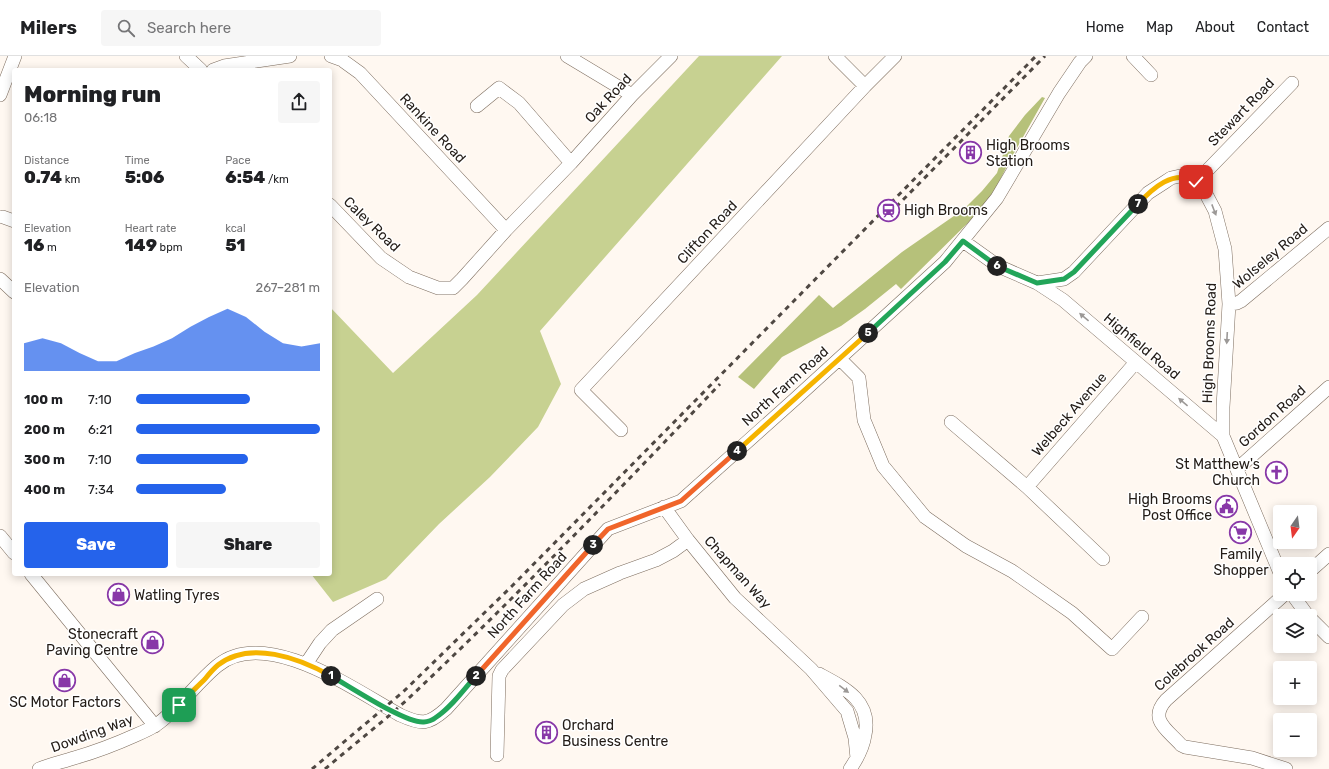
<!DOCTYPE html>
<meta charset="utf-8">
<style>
body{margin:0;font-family:Rubik,sans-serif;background:#f6f6f6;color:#202124;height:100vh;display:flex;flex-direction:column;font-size:15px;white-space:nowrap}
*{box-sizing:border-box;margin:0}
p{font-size:13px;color:#757577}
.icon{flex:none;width:22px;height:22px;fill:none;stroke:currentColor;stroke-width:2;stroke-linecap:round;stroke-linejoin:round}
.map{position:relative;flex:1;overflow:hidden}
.details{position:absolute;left:12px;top:12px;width:320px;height:508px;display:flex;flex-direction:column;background:#fff;border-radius:4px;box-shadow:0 2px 10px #0003}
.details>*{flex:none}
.needle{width:26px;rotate:194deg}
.controls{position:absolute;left:1273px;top:449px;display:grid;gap:8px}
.controls a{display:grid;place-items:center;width:44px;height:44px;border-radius:4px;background:#fff;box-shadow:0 2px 10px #0003;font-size:20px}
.pin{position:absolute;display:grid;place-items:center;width:34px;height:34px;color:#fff;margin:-17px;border-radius:8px;box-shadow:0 2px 6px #0006}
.km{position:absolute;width:20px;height:20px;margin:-10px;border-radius:50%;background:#222;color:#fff;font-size:11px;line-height:20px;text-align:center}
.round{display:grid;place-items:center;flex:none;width:42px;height:42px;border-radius:4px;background:#f6f6f6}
.headline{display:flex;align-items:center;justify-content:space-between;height:68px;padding:0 12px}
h1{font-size:22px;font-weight:800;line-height:30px}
.stats{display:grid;grid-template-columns:repeat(3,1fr);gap:6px;height:68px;padding:4px 12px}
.stats div{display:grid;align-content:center}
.stats b{font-size:17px;font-weight:800}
.stats small{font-size:11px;font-weight:400}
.stats p{font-size:11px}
.chart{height:112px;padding:8px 12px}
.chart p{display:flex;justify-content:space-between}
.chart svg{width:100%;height:72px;margin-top:4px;fill:#2563eb;opacity:.7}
.primary-button{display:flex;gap:8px;margin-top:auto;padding:8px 12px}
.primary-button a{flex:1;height:46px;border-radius:4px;background:#2563eb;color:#fff;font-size:16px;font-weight:800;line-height:46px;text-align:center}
.primary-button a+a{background:#f6f6f6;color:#202124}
ul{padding:0 12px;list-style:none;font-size:13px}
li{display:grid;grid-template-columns:64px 48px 1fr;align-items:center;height:30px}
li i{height:10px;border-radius:5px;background:#2563eb}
header{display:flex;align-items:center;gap:24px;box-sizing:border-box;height:56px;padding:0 20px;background:#fff;border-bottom:1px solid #e0e0e0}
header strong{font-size:19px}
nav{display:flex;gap:22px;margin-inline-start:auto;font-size:14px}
.search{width:280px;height:36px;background:#f6f6f6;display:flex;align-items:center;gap:10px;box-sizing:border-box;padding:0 14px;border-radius:4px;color:#757577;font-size:15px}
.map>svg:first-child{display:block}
.green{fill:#c7d191}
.forest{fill:#b6c17a}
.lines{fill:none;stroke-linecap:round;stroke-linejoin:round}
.minor-casing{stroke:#7d6d5f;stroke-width:14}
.minor{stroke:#fff;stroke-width:13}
.rail{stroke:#4f4843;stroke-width:3;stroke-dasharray:5 5;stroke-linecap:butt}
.oneway{fill:#9c9997}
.split-1-casing{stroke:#fff;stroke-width:8}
.split-2-casing{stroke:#fff;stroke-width:8}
.split-3-casing{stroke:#fff;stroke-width:8}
.split-4-casing{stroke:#fff;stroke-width:8}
.split-5-casing{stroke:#fff;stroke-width:8}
.split-6-casing{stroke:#fff;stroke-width:8}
.split-7-casing{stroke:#fff;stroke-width:8}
.split-8-casing{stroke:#fff;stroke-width:8}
.split-1{stroke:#f5b400;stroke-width:5}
.split-2{stroke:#22a559;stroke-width:5}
.split-3{stroke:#f0652b;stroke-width:5}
.split-4{stroke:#f0652b;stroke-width:5}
.split-5{stroke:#f5b400;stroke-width:5}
.split-6{stroke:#22a559;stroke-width:5}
.split-7{stroke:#22a559;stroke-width:5}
.split-8{stroke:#f5b400;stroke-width:5}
.labels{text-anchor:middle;stroke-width:3;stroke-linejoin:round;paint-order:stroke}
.street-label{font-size:14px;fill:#231c17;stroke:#fff}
.poi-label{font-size:14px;fill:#231c17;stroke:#fff;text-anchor:start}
</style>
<header>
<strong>Milers</strong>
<div class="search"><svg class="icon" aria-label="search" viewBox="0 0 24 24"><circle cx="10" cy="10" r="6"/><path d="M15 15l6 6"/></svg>Search here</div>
<nav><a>Home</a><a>Map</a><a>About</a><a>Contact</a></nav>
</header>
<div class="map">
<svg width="1329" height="713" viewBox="0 0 1329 713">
<rect width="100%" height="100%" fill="#fff8f1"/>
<path class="green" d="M699 0H782L540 275 561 328 538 371 490 421 439 468 386 523 333 546 311 518H330V251L393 317 477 239Z"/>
<path class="forest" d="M1042 41 1045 42 1009 106 989 146 901 233 896 228 865 253 841 270 782 301 754 333 738 321 819 239 833 252 902 196 964 153 982 135 997 117 1009 80 1025 59Z"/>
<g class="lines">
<defs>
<path id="minor" d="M186 0 201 14
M331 0 342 4 360 17 506 174
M567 0 632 39
M835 0 865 30
M1133 0 1151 19
M213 14 224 10 290 0
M0 39 15 0
M477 50 499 32 519 47 571 107
M1196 126 1292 27
M330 149 381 202 409 221 438 232H453L462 223 506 174 571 107 632 39 671 0
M3 161 14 165
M963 185 998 210 1037 227 1063 244 1223 380
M0 223 14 236
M1037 227 1064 223 1074 216 1148 137 1165 126 1171 122 1180 120 1188 121 1196 126 1205 136 1215 155 1225 193 1229 248 1223 351V380L1280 517
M1229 248 1237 247 1241 245 1329 172
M840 303 859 322 864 364 883 410 925 461 966 490 1012 515 1072 557 1112 593 1142 561
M951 366 1027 431 1103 503
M621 374 581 334 865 30 895 0
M1237 413 1329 331
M1027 431 1136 306
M664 451 688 484 735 542 811 613 847 655 855 682 857 702
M0 480 14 497
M1310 515 1329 498
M31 518 155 670
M1285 538 1166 644C1148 664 1168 674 1181 689L1185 691 1252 702 1286 713
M1292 538 1308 560
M1310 562 1329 581
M306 608 320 587 332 574 377 543
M819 618C845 632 872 645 865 679 863 692 857 703 850 713
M497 699 499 620 502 614 563 549 584 533 620 517 656 504 673 495 688 484
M39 713C50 708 62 706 74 702 95 696 116 688 136 679 143 676 150 673 156 669 179 653 195 628 217 610 265 569 356 635 400 659 422 669 428 669 446 653L608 473 681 445 794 344 945 206 997 142 1059 37 1080 6 1086 0"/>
</defs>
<use href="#minor" class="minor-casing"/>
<use href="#minor" class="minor"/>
<path class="rail" d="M889 158 1045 0
M312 713 403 636 512 530 1036 0
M325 713C353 689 383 666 410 641 517 540 619 434 720 328"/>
</g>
<defs><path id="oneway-solid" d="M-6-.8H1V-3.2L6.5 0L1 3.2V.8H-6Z"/></defs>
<g class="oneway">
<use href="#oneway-solid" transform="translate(1214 154) rotate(69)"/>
<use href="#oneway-solid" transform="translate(1084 261) rotate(-140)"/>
<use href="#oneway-solid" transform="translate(1227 282) rotate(93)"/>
<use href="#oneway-solid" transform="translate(1183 346) rotate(-140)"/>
<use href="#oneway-solid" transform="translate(844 633) rotate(37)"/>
</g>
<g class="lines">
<defs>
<path id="split-1" d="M179 649C187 640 196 632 205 623 209 618 213 613 218 609 250 584 299 602 331 620"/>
<path id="split-2" d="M331 620C349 630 406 668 424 666 427 666 433 664 435 662 451 652 463 634 476 620"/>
<path id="split-3" d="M476 620 593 489"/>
<path id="split-4" d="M593 489 608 473 681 445 737 395"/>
<path id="split-5" d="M737 395 868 277"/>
<path id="split-6" d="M868 277 945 206 963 185 997 210"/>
<path id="split-7" d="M997 210 1037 227 1064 223 1074 216 1138 148"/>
<path id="split-8" d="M1138 148C1152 133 1174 112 1196 126"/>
</defs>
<use href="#split-1" class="split-1-casing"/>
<use href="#split-2" class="split-2-casing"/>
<use href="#split-3" class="split-3-casing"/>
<use href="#split-4" class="split-4-casing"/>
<use href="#split-5" class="split-5-casing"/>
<use href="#split-6" class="split-6-casing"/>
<use href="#split-7" class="split-7-casing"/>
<use href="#split-8" class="split-8-casing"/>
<use href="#split-1" class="split-1"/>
<use href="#split-2" class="split-2"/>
<use href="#split-3" class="split-3"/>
<use href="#split-4" class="split-4"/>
<use href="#split-5" class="split-5"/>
<use href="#split-6" class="split-6"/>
<use href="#split-7" class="split-7"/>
<use href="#split-8" class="split-8"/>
</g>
<defs>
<symbol id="building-ring" viewBox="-11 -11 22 22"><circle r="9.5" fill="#fff" stroke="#8838a8" stroke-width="1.5"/><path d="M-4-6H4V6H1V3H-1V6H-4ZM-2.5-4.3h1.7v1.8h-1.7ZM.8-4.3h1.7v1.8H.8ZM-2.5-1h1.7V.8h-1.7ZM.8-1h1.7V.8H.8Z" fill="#8838a8"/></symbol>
<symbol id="station-ring" viewBox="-11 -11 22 22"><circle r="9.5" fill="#fff" stroke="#8838a8" stroke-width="1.5"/><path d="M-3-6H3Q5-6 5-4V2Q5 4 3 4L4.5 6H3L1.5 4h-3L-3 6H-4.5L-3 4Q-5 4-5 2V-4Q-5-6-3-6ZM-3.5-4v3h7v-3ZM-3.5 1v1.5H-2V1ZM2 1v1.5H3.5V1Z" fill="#8838a8"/></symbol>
<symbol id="church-ring" viewBox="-11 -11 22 22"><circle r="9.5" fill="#fff" stroke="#8838a8" stroke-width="1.5"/><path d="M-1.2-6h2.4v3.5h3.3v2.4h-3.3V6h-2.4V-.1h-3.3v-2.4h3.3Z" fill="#8838a8"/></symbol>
<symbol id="civic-ring" viewBox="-11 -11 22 22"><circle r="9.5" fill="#fff" stroke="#8838a8" stroke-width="1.5"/><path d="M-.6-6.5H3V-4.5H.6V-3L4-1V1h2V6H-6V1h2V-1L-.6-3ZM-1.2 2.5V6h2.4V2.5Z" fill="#8838a8"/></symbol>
<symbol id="supermarket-ring" viewBox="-11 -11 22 22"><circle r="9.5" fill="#fff" stroke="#8838a8" stroke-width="1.5"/><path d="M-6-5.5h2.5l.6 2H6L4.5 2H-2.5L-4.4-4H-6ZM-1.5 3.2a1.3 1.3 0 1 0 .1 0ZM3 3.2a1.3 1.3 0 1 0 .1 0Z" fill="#8838a8"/></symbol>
<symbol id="shop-ring" viewBox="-11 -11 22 22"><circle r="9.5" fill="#fff" stroke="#8838a8" stroke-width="1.5"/><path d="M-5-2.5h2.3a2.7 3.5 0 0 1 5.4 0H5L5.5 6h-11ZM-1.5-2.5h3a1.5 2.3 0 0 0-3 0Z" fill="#8838a8"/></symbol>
</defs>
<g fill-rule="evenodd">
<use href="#building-ring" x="958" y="84" width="25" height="25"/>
<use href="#station-ring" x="876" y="142" width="25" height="25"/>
<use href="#church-ring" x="1264" y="404" width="25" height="25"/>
<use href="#civic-ring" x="1214" y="438" width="25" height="25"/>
<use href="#supermarket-ring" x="1228" y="464" width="25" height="25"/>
<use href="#shop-ring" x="106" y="526" width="25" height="25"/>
<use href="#shop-ring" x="140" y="574" width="25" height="25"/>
<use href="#shop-ring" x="52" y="612" width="25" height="25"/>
<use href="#building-ring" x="534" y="664" width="25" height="25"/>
</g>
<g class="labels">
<g class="street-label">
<text transform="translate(608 42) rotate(-47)" y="5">Oak Road</text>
<text transform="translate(1241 56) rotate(-46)" y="5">Stewart Road</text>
<text transform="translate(433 72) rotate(47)" y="5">Rankine Road</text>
<text transform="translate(372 168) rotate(44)" y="5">Caley Road</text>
<text transform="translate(707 176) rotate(-47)" y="5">Clifton Road</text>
<text transform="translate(1270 200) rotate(-40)" y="5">Wolseley Road</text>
<text transform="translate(1209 287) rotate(-88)" y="5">High Brooms Road</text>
<text transform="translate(1142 290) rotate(40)" y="5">Highfield Road</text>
<text transform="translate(785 330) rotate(-42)" y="5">North Farm Road</text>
<text transform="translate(1069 358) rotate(-49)" y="5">Welbeck Avenue</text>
<text transform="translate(1272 360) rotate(-42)" y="5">Gordon Road</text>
<text transform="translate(738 516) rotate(48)" y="5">Chapman Way</text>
<text transform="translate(527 539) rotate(-48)" y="5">North Farm Road</text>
<text transform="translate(1194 598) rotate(-42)" y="5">Colebrook Road</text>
<text transform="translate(92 677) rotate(-20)" y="5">Dowding Way</text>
</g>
<g class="poi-label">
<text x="986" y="94">High Brooms<tspan x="986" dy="16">Station</tspan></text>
<text x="904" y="159">High Brooms</text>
<text x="1260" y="413" text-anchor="end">St Matthew's<tspan x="1260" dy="16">Church</tspan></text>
<text x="1212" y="448" text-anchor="end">High Brooms<tspan x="1212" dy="16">Post Office</tspan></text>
<text x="1241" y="503" text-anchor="middle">Family<tspan x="1241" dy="16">Shopper</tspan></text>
<text x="134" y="544">Watling Tyres</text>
<text x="138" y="583" text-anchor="end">Stonecraft<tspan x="138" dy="16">Paving Centre</tspan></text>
<text x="65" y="651" text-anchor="middle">SC Motor Factors</text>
<text x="562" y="674">Orchard<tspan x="562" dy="16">Business Centre</tspan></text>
</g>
</g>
</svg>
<div class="controls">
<a><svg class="needle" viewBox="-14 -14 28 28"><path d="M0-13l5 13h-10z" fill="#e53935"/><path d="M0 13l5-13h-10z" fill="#757577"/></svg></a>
<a><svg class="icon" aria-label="locate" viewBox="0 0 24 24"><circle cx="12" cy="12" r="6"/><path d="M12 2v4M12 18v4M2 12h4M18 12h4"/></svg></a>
<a><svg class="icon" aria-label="layers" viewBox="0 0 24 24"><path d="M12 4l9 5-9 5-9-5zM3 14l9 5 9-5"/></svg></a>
<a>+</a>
<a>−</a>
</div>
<div class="pin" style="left:179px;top:649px;background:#1e9e55"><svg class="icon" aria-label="arrive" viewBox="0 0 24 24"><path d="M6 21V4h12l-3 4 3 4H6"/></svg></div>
<div class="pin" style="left:1196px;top:126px;background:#d93025"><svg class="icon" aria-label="check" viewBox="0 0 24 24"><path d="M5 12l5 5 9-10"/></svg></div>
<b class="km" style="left:331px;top:620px">1</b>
<b class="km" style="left:476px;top:620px">2</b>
<b class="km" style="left:593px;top:489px">3</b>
<b class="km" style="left:737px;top:395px">4</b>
<b class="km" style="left:868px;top:277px">5</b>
<b class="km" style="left:997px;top:210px">6</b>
<b class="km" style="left:1138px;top:148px">7</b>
<section class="details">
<div class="headline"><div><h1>Morning run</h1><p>06:18</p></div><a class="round"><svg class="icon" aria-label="share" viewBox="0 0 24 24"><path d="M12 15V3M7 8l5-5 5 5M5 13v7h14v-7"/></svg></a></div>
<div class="stats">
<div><p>Distance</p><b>0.74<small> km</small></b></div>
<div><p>Time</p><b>5:06</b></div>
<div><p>Pace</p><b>6:54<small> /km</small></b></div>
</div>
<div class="stats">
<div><p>Elevation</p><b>16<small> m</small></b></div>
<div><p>Heart rate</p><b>149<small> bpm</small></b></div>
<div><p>kcal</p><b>51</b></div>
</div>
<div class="chart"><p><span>Elevation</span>267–281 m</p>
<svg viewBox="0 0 160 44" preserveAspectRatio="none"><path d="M0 44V27L10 24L20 27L30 33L40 38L50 38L60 33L70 29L80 24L90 17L100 11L110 6L120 11L130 20L140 27L150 29L160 27V44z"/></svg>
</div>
<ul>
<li><b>100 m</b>7:10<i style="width:62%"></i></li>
<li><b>200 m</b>6:21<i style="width:100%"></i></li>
<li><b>300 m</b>7:10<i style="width:61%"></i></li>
<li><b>400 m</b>7:34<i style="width:49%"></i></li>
</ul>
<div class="primary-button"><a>Save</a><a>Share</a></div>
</section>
</div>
